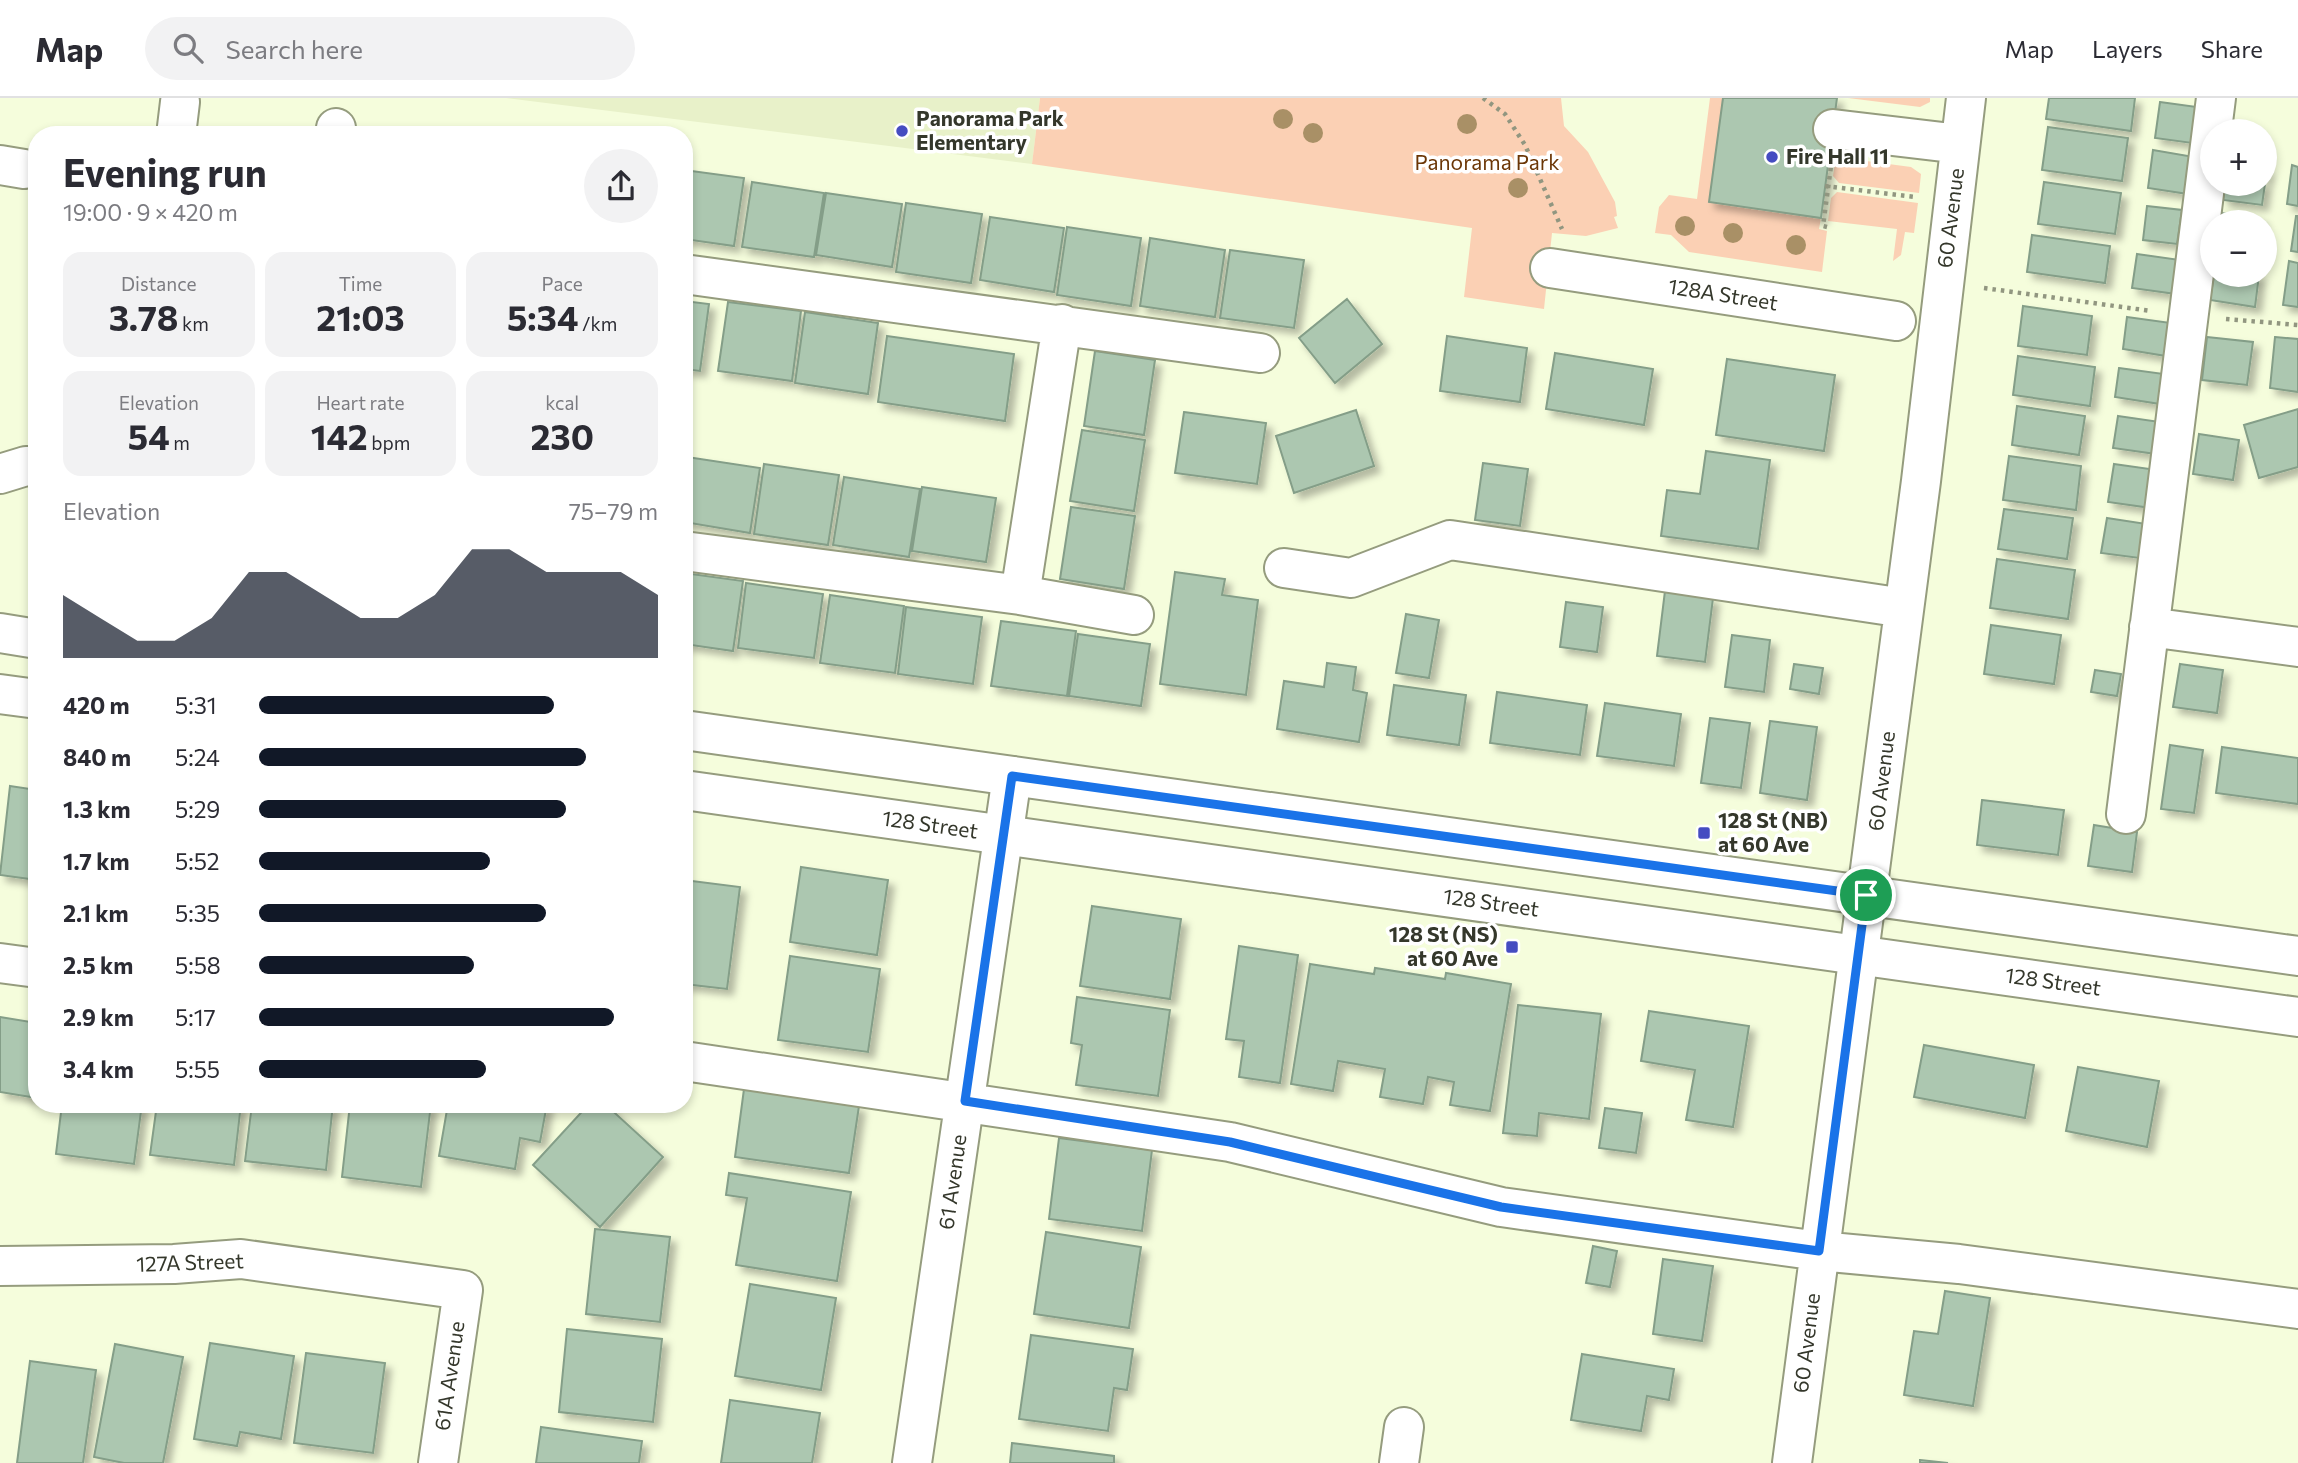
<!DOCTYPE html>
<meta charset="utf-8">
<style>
body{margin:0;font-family:Commissioner,sans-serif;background:#f2f2f3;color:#2b2b33;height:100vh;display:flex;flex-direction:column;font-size:26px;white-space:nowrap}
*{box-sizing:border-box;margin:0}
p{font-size:23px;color:#7c7c81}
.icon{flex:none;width:38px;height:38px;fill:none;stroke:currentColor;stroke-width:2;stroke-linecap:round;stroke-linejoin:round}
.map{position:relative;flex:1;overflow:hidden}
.sheet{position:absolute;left:28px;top:28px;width:665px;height:987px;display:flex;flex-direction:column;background:#fff;border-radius:28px;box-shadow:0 4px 10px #0003}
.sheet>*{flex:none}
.controls{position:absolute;left:2200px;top:21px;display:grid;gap:14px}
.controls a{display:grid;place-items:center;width:77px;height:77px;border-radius:50%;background:#fff;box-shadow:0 4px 10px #0003;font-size:35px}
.pin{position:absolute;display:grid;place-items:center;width:60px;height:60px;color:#fff;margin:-30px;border:4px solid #fff;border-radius:50%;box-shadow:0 2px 7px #0007}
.round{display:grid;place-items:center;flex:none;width:74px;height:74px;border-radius:37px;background:#f2f2f3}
.head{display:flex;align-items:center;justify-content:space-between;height:119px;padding:0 35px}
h1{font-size:38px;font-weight:700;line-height:52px}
.metrics{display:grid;grid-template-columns:repeat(3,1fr);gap:10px;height:119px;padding:7px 35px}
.metrics div{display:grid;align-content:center;border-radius:18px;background:#f2f2f3;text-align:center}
.metrics b{font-size:35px;font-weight:700}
.metrics small{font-size:19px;font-weight:400}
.metrics p{font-size:19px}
.chart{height:196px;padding:14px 35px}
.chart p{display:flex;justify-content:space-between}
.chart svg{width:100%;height:126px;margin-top:7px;fill:#111827;opacity:.7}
ul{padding:0 35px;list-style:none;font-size:23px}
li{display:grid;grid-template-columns:112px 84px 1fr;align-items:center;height:52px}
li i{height:18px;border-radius:9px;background:#111827}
header{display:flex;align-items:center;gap:42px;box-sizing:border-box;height:98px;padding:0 35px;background:#fff;border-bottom:2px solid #e1e1e2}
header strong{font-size:33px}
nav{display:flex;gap:38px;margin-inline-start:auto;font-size:24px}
.search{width:490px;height:63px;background:#f2f2f3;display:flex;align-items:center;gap:18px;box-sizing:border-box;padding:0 24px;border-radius:38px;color:#7c7c81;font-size:26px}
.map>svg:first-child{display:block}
.built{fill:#e8f1c9}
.green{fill:#fbd0b4}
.building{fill:#acc7b0;stroke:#849e88;stroke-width:2;filter:url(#shadow)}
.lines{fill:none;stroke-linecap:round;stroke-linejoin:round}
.minor-casing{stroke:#959c7e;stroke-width:42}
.major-casing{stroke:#959c7e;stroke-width:42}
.path{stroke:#919680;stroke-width:4.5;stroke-dasharray:3.5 5;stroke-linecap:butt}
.minor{stroke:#fff;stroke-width:38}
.major{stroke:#fff;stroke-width:38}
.tree{fill:#a99066}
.route-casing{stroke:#fff;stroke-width:14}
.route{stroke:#1a73e8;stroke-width:9}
.poi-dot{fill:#454cc1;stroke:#fff;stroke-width:2.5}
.labels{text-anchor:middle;stroke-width:7;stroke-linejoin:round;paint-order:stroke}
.poi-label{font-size:21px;font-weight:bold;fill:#34372b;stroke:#fff;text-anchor:start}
.park-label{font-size:21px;fill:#6b3606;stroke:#fff}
.street-label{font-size:21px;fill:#34372b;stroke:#fff}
</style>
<header>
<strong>Map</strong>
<div class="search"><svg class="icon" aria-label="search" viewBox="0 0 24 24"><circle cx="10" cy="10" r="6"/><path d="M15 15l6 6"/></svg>Search here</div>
<nav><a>Map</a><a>Layers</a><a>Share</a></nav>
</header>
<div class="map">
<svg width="2298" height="1365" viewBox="0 0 2298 1365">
<defs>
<filter id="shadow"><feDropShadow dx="6" dy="6" stdDeviation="3.5" flood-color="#0004"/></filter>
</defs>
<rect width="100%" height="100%" fill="#f5fddc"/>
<path class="built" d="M506 0H1040L1032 66Z"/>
<path class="green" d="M1040 0H1561L1564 28 1588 54 1615 104 1617 118 1614 119 1618 130 1586 138 1552 135 1544 211 1464 199 1472 130 1032 66Z
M1710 0H1723L1709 104 1821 120 1819 131 1827 133 1822 174 1689 154 1671 137 1655 135 1659 109 1669 97 1697 101Z
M1848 0H1930V4L1920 9Z
M1836 59 1911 69 1921 76 1919 95 1839 85 1833 78Z
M1837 94 1918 105 1914 135 1905 134 1901 157 1893 163 1897 131 1828 123 1831 100Z"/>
<path class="building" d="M1723 0H1837L1821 120 1709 104Z
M2049 0H2135L2131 33 2046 21Z
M2160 4 2197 9 2192 45 2155 40Z
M2048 29 2128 40 2122 83 2042 72Z
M2153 52 2194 59 2188 96 2148 90Z
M2292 67 2298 69V108L2287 106Z
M684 72 744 80 734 148 684 141Z
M2264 72H2267L2262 107 2223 102 2225 86H2264Z
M752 84 824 95 814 159 742 149Z
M2044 84 2121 95 2115 136 2038 126Z
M826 95 902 106 892 169 816 157Z
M906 105 982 116 971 185 896 174Z
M2147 108 2182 112 2177 146 2143 142Z
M2221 115 2261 121V124H2220Z
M2296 118H2298V154L2291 153Z
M990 119 1064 130 1054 194 980 182Z
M1067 129 1141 140 1131 208 1057 197Z
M2032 137 2110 148 2105 185 2027 174Z
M1150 140 1225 152 1215 219 1140 208Z
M1230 152 1304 162 1294 230 1220 220Z
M2137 156 2180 162 2176 196 2132 190Z
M2289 163 2298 165V209L2283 207Z
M2214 177H2259L2255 209 2210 202Z
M1347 201 1382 246 1335 285 1299 240Z
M684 203 709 206 700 273 684 271Z
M728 204 801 213 792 283 718 273Z
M2023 208 2092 218 2087 257 2018 248Z
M805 214 878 225 868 296 795 285Z
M2127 219 2171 225 2166 258 2123 251Z
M887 238 1014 256 1005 323 878 304Z
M1447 238 1527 250 1520 304 1440 293Z
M2207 239 2253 244 2247 287 2202 282Z
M2275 239 2298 241V294L2270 290Z
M1095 253 1155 262 1144 337 1084 328Z
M1555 255 1653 271 1644 327 1546 311Z
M2018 258 2095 269 2090 308 2013 297Z
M1727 261 1835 277 1824 353 1716 337Z
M2119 270 2164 276 2160 306 2115 299Z
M2017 308 2085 318 2079 357 2012 347Z
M2298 311V369L2259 380 2244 327Z
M1356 312 1374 368 1294 395 1276 338Z
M1184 314 1266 325 1257 386 1175 375Z
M2118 318 2160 324 2156 356 2113 350Z
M1082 332 1145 342 1134 413 1070 403Z
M2199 336 2239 342 2233 382 2193 376Z
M1706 353 1770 362 1758 451 1661 438 1667 392 1700 396Z
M2009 358 2081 368 2076 412 2003 402Z
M687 359 760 370 750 435 684 424Z
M1483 365 1528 371 1520 428 1475 422Z
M764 366 839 377 828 447 754 436Z
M2114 366 2157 372 2151 410 2108 404Z
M844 379 920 391 909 459 833 447Z
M922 389 996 400 986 464 912 453Z
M1071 409 1135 418 1124 491 1060 481Z
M2004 411 2073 420 2067 461 1998 451Z
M2107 420 2153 427 2147 461 2101 455Z
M1997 461 2075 472 2068 521 1990 510Z
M1175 474 1225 481 1222 497 1258 502 1246 597 1160 586Z
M684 475 743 483 733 553 684 546Z
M746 485 823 496 814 560 738 550Z
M1665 493 1713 500 1705 564 1657 558Z
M830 497 904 508 895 575 820 565Z
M1566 504 1603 509 1597 554 1560 549Z
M906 509 982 519 973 586 898 576Z
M1406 516 1439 522 1429 580 1396 575Z
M1001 523 1076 533 1067 598 991 588Z
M1991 527 2061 537 2054 586 1984 576Z
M1078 536 1150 546 1141 608 1069 598Z
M1732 537 1770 542 1764 594 1725 589Z
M1327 565 1356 569 1353 592 1367 595 1359 644 1277 631 1284 583 1324 589Z
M1794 566 1823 570 1819 596 1790 591Z
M2180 566 2223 572 2217 615 2173 609Z
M2095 572 2121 576 2117 598 2091 594Z
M1394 587 1466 597 1459 647 1387 637Z
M1497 594 1587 607 1580 657 1490 645Z
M1605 605 1681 616 1674 668 1597 658Z
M1710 620 1750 625 1741 690 1701 685Z
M1770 623 1817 629 1807 702 1760 695Z
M2170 647 2203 652 2194 715 2161 711Z
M2222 649 2298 660V706L2216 695Z
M10 688 37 692V782L0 777Z
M1982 702 2064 712 2058 757 1977 747Z
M2094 727 2137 734 2132 774 2088 768Z
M801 769 888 782 877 857 790 844Z
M684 782 740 789 727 891 684 886Z
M36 800H37V841L30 840Z
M1092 808 1181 821 1170 901 1080 888Z
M1239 848 1298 857 1280 985 1239 979 1244 943 1226 941Z
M790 858 880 871 868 954 778 942Z
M1310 866 1374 876 1375 870 1445 881 1446 875 1511 886 1490 1013 1450 1007 1454 984 1428 979 1423 1006 1380 999 1385 971 1338 963 1333 993 1291 986Z
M1077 899 1170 912 1158 998 1076 987 1082 947 1071 945Z
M1518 907 1601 916 1589 1021 1539 1015 1537 1038 1503 1035Z
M1649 913 1749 928 1733 1029 1686 1022 1695 972 1641 963Z
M0 919 37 925V1000L0 994Z
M1924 947 2034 967 2025 1020 1914 999Z
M2078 969 2159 983 2147 1049 2066 1033Z
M744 991 859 1008 849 1075 735 1059Z
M62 1006H142L134 1066 56 1056Z
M157 1006H241L234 1067 150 1057Z
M252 1006H333L326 1072 245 1063Z
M350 1006H431L421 1089 342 1079Z
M448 1006H547L540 1044 520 1040 515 1071 439 1058Z
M589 1006H605L663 1059 600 1129 533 1067Z
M1605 1010 1642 1015 1636 1055 1599 1050Z
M1059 1040 1152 1052 1142 1133 1049 1121Z
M729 1075 851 1094 837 1183 736 1167 747 1100 726 1097Z
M595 1131 670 1139 660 1224 586 1216Z
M1046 1134 1141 1149 1129 1230 1034 1216Z
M1593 1148 1617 1153 1610 1189 1586 1185Z
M1663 1161 1713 1168 1702 1243 1653 1236Z
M750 1186 836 1200 821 1292 735 1278Z
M1945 1193 1990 1200 1973 1308 1904 1297 1914 1233 1938 1236Z
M567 1231 662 1241 653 1324 559 1314Z
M1031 1237 1133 1251 1127 1292 1114 1290 1108 1333 1019 1321Z
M210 1245 294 1258 281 1341 240 1334 237 1348 194 1341Z
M115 1246 183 1259 163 1365H124L94 1359Z
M306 1255 385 1265 373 1355 294 1345Z
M1582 1256 1674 1271 1669 1302 1647 1298 1641 1333 1571 1322Z
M30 1263 96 1272 83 1365H17Z
M730 1302 820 1315 812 1365H721Z
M541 1329 642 1343 639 1365H536Z
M1012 1345 1114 1358V1365H1010Z
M1920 1362 1948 1365H1920Z"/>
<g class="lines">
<defs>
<path id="minor" d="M1833 31 1960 46
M176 37 180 4
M335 37 336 30
M0 67 24 71
M1550 170 1896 223
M684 176 1260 255
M0 376 26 368 37 369
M684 453 1020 497 1134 517
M1284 470 1351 480 1450 442 1904 510
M1020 497 1062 226
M2149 529 2298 549
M2126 716 2216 0
M0 865 37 870
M684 963 1230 1044 1501 1109 1819 1153 1959 1166 2298 1211
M0 1168 174 1166 241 1161 463 1192 438 1365
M912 1365 1012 678
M1399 1365 1404 1329
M1792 1365 1921 383 1966 0"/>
<path id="major" d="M0 535 37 541
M0 596 37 601
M684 632 2298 858
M684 692 2298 919"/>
</defs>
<use href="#minor" class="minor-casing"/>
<use href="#major" class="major-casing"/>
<path class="path" d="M1483 0 1505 16 1525 47 1562 131
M1825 88 1915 99
M1827 129 1823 128 1831 68
M1984 190 2151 213
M2226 221 2298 227"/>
<use href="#minor" class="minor"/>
<use href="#major" class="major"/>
</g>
<g class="tree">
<circle cx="1283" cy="21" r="10"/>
<circle cx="1467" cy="26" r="10"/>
<circle cx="1313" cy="35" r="10"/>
<circle cx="1518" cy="90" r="10"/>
<circle cx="1685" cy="128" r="10"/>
<circle cx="1733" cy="135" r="10"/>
<circle cx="1796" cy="147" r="10"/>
</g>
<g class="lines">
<defs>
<path id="route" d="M1012 678 1866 797 1819 1153 1501 1109 1230 1044 965 1003Z"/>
</defs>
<use href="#route" class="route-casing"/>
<use href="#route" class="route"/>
</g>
<g class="poi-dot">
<circle cx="902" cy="33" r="7"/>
<circle cx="1772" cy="59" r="7"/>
<rect x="1697" y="728" width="14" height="14" rx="3.5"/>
<rect x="1505" y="842" width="14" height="14" rx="3.5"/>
</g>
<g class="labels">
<g class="poi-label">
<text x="916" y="28">Panorama Park<tspan x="916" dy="24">Elementary</tspan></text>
<text x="1786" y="66">Fire Hall 11</text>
<text x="1718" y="730">128 St (NB)<tspan x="1718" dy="24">at 60 Ave</tspan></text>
<text x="1498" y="844" text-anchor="end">128 St (NS)<tspan x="1498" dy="24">at 60 Ave</tspan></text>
</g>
<g class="park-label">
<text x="1487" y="72">Panorama Park</text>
</g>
<g class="street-label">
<text transform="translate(1951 120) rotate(-83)" y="7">60 Avenue</text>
<text transform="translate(1723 197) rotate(9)" y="7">128A Street</text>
<text transform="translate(1882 683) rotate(-83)" y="7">60 Avenue</text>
<text transform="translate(930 727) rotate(8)" y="7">128 Street</text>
<text transform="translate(1491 805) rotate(8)" y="7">128 Street</text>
<text transform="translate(2053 884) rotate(8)" y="7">128 Street</text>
<text transform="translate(953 1084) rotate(-82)" y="7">61 Avenue</text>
<text transform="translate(190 1165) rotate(-2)" y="7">127A Street</text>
<text transform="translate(1807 1245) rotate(-83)" y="7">60 Avenue</text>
<text transform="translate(450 1278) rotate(-82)" y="7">61A Avenue</text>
</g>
</g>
</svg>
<div class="controls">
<a>+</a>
<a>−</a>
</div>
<div class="pin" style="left:1866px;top:797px;background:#1e9e55"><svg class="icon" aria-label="arrive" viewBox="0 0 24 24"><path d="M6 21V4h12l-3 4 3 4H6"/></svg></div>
<section class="sheet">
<div class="head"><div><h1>Evening run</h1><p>19:00 · 9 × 420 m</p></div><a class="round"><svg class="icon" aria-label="share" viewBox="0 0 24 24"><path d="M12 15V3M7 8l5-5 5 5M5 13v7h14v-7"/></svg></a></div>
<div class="metrics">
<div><p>Distance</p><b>3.78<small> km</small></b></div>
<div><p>Time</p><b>21:03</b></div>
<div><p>Pace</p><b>5:34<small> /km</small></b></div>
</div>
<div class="metrics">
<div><p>Elevation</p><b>54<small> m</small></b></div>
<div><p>Heart rate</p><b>142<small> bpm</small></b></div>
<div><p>kcal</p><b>230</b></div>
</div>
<div class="chart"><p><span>Elevation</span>75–79 m</p>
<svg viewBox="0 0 160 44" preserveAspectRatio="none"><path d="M0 44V22L10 30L20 38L30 38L40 30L50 14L60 14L70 22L80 30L90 30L100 22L110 6L120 6L130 14L140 14L150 14L160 22V44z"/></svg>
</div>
<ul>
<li><b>420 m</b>5:31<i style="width:74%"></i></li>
<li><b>840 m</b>5:24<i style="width:82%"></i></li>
<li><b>1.3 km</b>5:29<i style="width:77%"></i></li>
<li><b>1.7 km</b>5:52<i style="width:58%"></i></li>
<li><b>2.1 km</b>5:35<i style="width:72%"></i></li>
<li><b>2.5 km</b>5:58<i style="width:54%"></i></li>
<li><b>2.9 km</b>5:17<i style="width:89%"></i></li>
<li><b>3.4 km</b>5:55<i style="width:57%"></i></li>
</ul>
</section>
</div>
